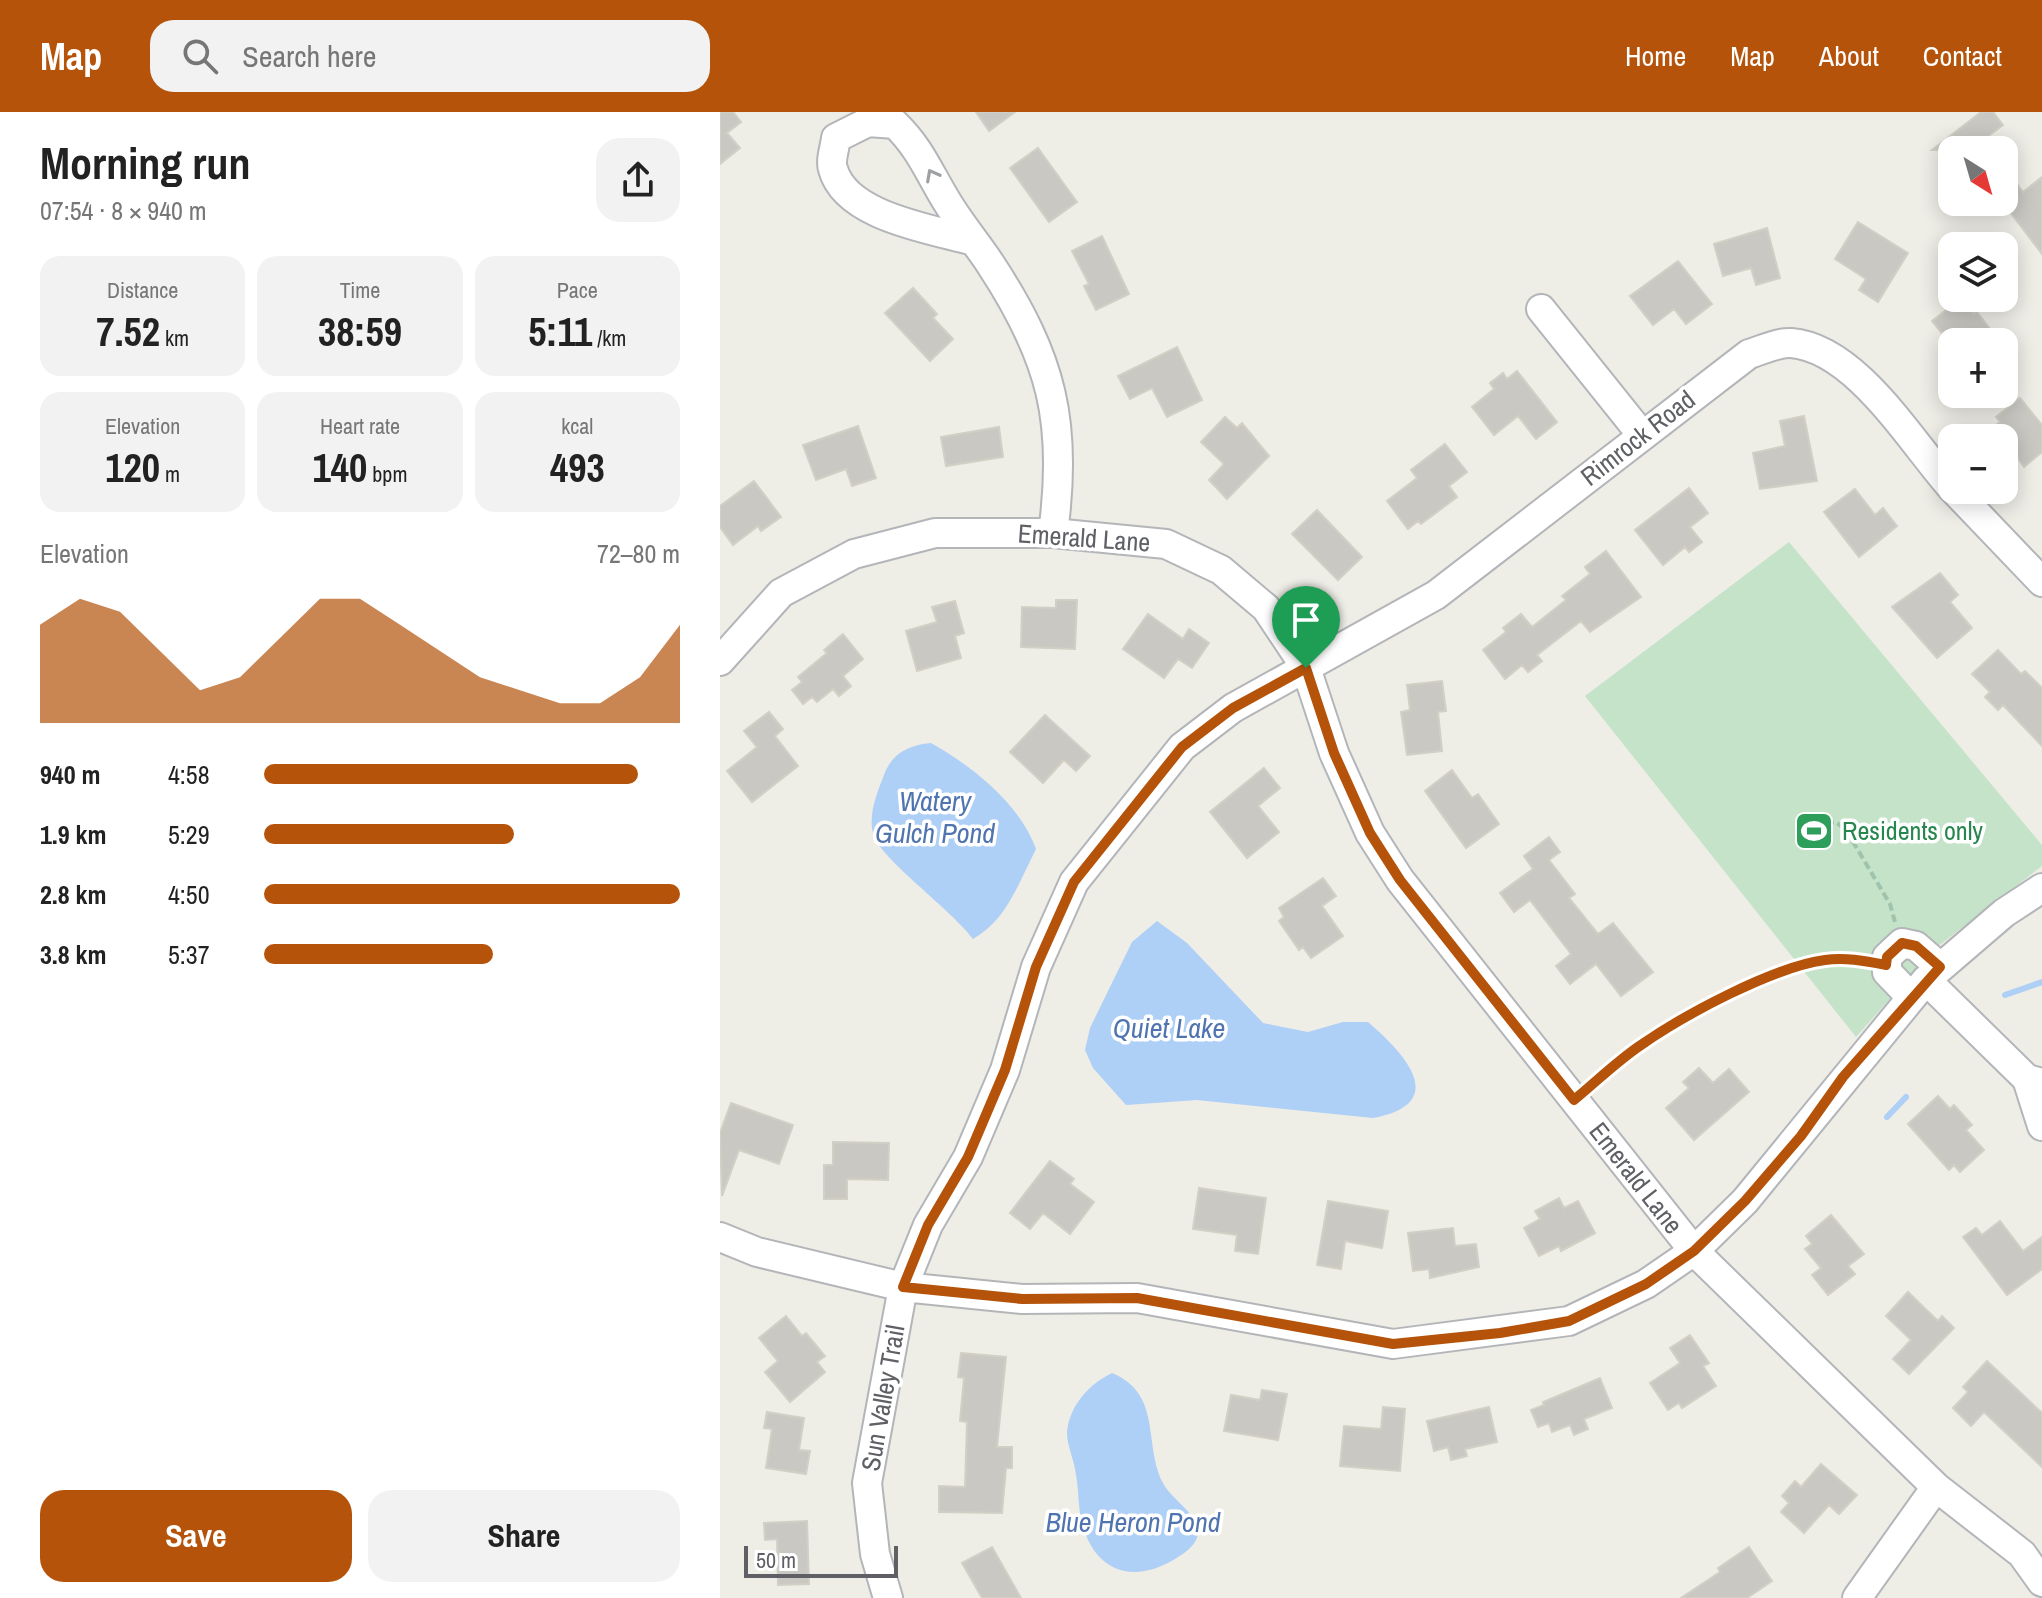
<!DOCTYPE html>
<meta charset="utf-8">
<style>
body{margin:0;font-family:"Archivo Narrow",sans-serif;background:#f2f2f2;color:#222;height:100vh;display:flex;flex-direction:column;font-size:30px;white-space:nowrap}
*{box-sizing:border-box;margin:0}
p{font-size:26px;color:#767676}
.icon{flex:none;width:44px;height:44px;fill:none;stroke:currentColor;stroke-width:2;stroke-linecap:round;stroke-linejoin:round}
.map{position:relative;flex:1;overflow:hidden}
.drawer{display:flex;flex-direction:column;background:#fff;width:720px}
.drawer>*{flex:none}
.needle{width:52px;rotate:143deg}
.tools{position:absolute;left:1218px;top:24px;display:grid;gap:16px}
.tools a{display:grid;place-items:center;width:80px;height:80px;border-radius:16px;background:#fff;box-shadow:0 4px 20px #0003;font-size:40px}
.scale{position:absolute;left:24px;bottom:20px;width:154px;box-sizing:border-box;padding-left:8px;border:4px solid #5e6065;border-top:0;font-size:22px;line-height:28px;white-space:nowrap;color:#5e6065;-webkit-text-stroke:6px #fff;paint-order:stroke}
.pin{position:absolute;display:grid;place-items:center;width:68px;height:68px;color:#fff;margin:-82px -34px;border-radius:50% 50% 50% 0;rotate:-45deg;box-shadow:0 0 8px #0007}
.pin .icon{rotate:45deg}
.round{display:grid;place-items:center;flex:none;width:84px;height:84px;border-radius:24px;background:#f2f2f2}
.overview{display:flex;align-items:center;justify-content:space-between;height:136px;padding:0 40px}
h1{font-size:44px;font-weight:700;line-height:60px}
.metrics{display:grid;grid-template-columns:repeat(3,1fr);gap:12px;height:136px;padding:8px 40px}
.metrics div{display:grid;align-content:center;border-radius:20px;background:#f2f2f2;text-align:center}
.metrics b{font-size:40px;font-weight:700}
.metrics small{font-size:22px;font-weight:400}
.metrics p{font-size:22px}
.chart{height:224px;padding:16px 40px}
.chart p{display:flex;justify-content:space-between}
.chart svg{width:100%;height:144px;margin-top:8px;fill:#b45309;opacity:.7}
.cta{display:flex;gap:16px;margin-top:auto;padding:16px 40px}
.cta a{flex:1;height:92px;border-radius:24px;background:#b45309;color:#fff;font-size:32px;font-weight:700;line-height:92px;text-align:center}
.cta a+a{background:#f2f2f2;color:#222}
ul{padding:0 40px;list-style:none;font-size:26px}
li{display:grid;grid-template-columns:128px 96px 1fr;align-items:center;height:60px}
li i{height:20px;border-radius:10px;background:#b45309}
header{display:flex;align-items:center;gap:48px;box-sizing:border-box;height:112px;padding:0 40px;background:#b45309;color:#fff}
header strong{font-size:38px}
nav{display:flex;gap:44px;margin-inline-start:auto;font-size:28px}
.search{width:560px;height:72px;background:#f2f2f2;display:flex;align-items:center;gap:20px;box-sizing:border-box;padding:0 28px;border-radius:24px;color:#767676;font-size:30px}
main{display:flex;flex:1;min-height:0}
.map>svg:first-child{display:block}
.green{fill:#c5e3c9}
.water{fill:#aecff6}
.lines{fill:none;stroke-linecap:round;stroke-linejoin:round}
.stream{stroke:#aecff6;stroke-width:6}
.building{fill:#cac8c3;stroke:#d2d0c5;stroke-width:2}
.minor-casing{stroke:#b3b5b9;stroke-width:32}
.path{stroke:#9fc3ad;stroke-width:4;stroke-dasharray:8 4;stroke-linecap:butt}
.minor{stroke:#fff;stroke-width:28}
.oneway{stroke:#9ea0a3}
.route-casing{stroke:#fff;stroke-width:16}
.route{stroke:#b45309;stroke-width:10}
.labels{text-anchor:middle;stroke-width:7;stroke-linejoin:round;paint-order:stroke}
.street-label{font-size:26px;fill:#5e6065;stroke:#fff}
.leisure-label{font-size:26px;fill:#27864d;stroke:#fff;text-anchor:start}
.water-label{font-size:28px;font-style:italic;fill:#5074af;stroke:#fff}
</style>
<header>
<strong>Map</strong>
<div class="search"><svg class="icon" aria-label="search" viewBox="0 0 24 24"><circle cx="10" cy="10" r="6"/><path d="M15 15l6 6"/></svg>Search here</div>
<nav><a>Home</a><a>Map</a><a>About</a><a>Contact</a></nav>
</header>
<main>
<section class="drawer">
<div class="overview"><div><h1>Morning run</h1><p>07:54 · 8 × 940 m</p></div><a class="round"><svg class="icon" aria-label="share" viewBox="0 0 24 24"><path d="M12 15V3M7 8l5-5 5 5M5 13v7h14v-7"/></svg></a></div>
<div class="metrics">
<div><p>Distance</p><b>7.52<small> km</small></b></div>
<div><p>Time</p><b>38:59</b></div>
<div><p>Pace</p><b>5:11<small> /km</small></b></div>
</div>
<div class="metrics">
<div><p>Elevation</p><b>120<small> m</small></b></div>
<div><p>Heart rate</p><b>140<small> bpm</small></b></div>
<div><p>kcal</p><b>493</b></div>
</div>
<div class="chart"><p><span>Elevation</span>72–80 m</p>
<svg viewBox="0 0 160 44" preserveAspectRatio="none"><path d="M0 44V14L10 6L20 10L30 22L40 34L50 30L60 18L70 6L80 6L90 14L100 22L110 30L120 34L130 38L140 38L150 30L160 14V44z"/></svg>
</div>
<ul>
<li><b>940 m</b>4:58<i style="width:90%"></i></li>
<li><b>1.9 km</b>5:29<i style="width:60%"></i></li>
<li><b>2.8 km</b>4:50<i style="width:100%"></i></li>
<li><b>3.8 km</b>5:37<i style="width:55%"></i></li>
</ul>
<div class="cta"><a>Save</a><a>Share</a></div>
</section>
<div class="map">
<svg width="1322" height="1486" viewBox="0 0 1322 1486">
<rect width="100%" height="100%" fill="#eeede6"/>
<path class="green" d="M1069 430 1322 733V754L1213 838 1136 925 865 584Z"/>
<path class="water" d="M211 631C252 654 300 692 316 737 299 770 287 808 253 827 233 799 162 748 154 724 147 705 157 681 164 663 172 641 189 633 211 631Z
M437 809 467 831 543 911 588 920 623 910H648C685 942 731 991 653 1006L477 988 406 993 373 956 365 938 370 916 412 830Z
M392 1261C443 1282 423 1333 443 1371 451 1387 478 1402 478 1420 478 1432 465 1441 455 1447 414 1472 375 1461 362 1411 358 1396 359 1379 356 1363 355 1350 347 1334 347 1321 349 1294 369 1272 392 1261Z"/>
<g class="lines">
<path class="stream" d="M1285 883 1322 870
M1167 1005 1186 985"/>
</g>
<path class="building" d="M0 0H13L21 10 7 21 20 36 0 52Z
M256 0H295L269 19Z
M1261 0H1273L1283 13 1263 28 1271 38H1212Z
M318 36 357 90 329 110 290 56Z
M1284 55 1303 80 1322 65V142L1284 92Z
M1138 110 1188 141 1158 190 1139 178 1146 167 1115 147Z
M1047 116 1060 166 1036 173 1031 156 1003 164 994 132Z
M382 124 409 182 376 198 364 174 369 172 352 139Z
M958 149 992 192 966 212 954 197 933 213 910 184Z
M193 176 217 202 213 206 233 227 210 249 165 201Z
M1242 186 1254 202 1257 200 1280 230H1229L1212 209Z
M457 235 482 288 447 305 432 276 410 287 398 264Z
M797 259 837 310 816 327 798 304 774 323 752 295 774 277 770 271 783 261 787 267Z
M1300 286 1322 313V340L1304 355 1284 326 1272 316 1280 310 1276 305Z
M1084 304 1097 369 1040 377 1033 341 1065 334 1060 309Z
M505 305 517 316 522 311 549 344 507 387 489 368 504 352 481 330Z
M138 314 156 366 132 374 126 357 96 368 83 333Z
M279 315 283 345 226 354 221 325Z
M725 332 747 360 729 374 737 385 701 412 698 409 688 417 667 389 697 366 691 358Z
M34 369 61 405 41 419 38 414 13 433 0 415V394Z
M969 376 988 401 970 415 982 430 969 440 965 435 943 453 915 418Z
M1135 377 1155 403 1163 396 1177 414 1139 445 1104 400Z
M597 398 642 445 618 468 572 422Z
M886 439 921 485 870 520 861 509 817 543 822 549 808 560 802 553 785 567 763 538 786 520 783 516 801 502 812 515 846 488 842 484 870 462 865 455Z
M1220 461 1238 483 1230 490 1252 516 1217 546 1172 495Z
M336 488H357L355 537 301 535 302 495 336 496Z
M235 489 244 521 235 524 241 546 197 559 186 519 217 510 212 495Z
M428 502 463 527 469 517 489 531 472 556 458 547 444 566 403 537Z
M123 522 143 547 123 564 131 574 119 584 113 577 97 590 92 585 83 592 72 578 82 570 78 565 107 541 104 538Z
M1278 538 1301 562 1305 559 1322 576V634L1283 593 1278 598 1265 585 1270 580 1252 562Z
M722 569 726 599 718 600 722 639 687 643 681 600 690 598 687 573Z
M49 600 63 617 55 624 78 654 32 690 7 659 37 635 24 619Z
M325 603 370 644 356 659 344 648 323 671 290 640Z
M544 656 560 676 538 694 559 720 527 746 490 700Z
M732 658 752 686 758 682 779 712 746 736 705 679Z
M829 725 840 740 829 748 855 782 849 786 878 822 893 811 933 860 901 884 876 852 850 872 836 854 851 842 810 788 794 800 780 781 813 757 804 744Z
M603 766 616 784 602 794 623 824 591 846 583 835 579 838 559 809 564 805 559 796Z
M979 956 993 971 1009 957 1029 980 974 1028 946 996 969 976 963 970Z
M1218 984 1230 997 1234 993 1252 1013 1246 1018 1264 1038 1240 1060 1234 1053 1229 1058 1188 1012Z
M11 991 73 1013 59 1052 19 1038 2 1084 0 1021Z
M113 1030 169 1031 168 1068 127 1067V1087H104V1053H113Z
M330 1049 354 1067 350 1072 374 1090 350 1122 323 1101 310 1117 290 1101Z
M479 1076 546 1086 538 1142 515 1139 517 1123 473 1117Z
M839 1086 844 1096 858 1089 875 1121 841 1139 839 1134 819 1144 804 1116 820 1107 815 1099Z
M608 1089 668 1099 662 1136 625 1129 621 1157 597 1153Z
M1111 1103 1144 1142 1128 1154 1135 1162 1108 1183 1092 1163 1101 1156 1085 1137 1092 1132 1086 1124Z
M1280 1109 1303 1139 1322 1125V1157L1287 1183 1243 1125 1256 1116 1262 1123Z
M733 1116 735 1134 756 1132 759 1155 710 1166 709 1157 693 1159 688 1121Z
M1188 1180 1218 1209 1222 1204 1234 1216 1189 1262 1173 1247 1191 1228 1166 1204Z
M66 1204 82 1224 86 1221 105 1244 97 1250 105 1260 70 1290 45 1260 58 1249 39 1226Z
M970 1223 989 1251 983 1254 996 1274 962 1296 959 1291 948 1298 930 1271 960 1251 950 1236Z
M241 1241 286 1245 277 1335H292V1356H286L282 1401 219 1400V1374L245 1375 247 1310 240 1309 244 1266 238 1265Z
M1267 1249 1322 1301V1355L1264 1300 1251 1314 1233 1296 1248 1280 1243 1275Z
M880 1266 892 1296 864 1307 868 1317 854 1323 850 1313 832 1320 829 1311 818 1315 811 1298 824 1293 823 1290Z
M542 1278 567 1282 558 1328 504 1319 511 1283 540 1288Z
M663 1295 685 1297 680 1359 620 1354 624 1314 661 1317Z
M769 1295 777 1330 745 1337 747 1344 731 1348 728 1335 714 1339 707 1309Z
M47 1300 84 1306 79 1338 90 1339 86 1362 46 1356 52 1317 44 1316Z
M1101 1352 1137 1383 1119 1402 1109 1393 1084 1421 1061 1400 1069 1391 1062 1384 1075 1369 1081 1375Z
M87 1409 89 1472 58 1473 57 1427 45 1428 44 1411Z
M272 1435 301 1486H262L242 1451Z
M1029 1435 1052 1469 1027 1486H961L1000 1460 998 1456Z"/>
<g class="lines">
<defs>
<path id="minor" d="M254 129C212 117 126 105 113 57 110 49 115 35 116 26L148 10 175 12C201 37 210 63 229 93 242 114 258 133 271 153 332 246 348 311 333 421
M821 197 922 323
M1234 378 1322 470
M0 549 61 481 134 442 215 421H333L446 432 501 458 546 496 586 556 614 641 650 721 680 768 974 1139 1216 1375 1302 1442 1322 1470
M1206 868 1307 967 1322 971
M1191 885 1167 860V845L1182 831 1196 834 1220 855
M1307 967 1322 1014
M0 1125 37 1140 183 1175 302 1187 417 1186 673 1232 849 1209 926 1172 974 1139 1025 1089 1206 868 1284 801 1322 776
M168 1486 155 1442 147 1371 183 1175 208 1113 248 1045 285 958 316 855 354 770 462 635 513 596 716 483 1029 242C1042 238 1059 230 1071 231 1136 236 1191 330 1232 376
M1137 1486 1216 1375"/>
</defs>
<use href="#minor" class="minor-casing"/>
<path class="path" d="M1106 712 1116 710 1126 718 1170 792 1175 810
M871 974C887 961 902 947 918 935 964 899 1087 838 1144 849"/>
<use href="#minor" class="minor"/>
</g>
<defs><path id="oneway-chevron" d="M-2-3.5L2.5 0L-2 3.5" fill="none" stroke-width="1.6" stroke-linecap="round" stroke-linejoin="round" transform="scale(2)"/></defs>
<use class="oneway" href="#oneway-chevron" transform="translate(212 63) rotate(-118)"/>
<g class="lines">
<defs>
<path id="route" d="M586 556 614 641 650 721 680 768 854 988C876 970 897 949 921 933 964 903 1053 855 1105 848 1125 845 1145 849 1166 853L1167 845 1182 831 1196 834 1220 855 1123 965 1081 1024 1025 1089 974 1139 926 1172 849 1209 780 1221 673 1232 417 1186 302 1187 183 1175 208 1113 248 1045 285 958 316 855 354 770 462 635 513 596Z"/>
</defs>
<use href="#route" class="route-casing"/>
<use href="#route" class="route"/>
</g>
<defs>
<symbol id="stadium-square" viewBox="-11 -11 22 22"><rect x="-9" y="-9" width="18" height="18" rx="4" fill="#2e9e5b" stroke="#fff"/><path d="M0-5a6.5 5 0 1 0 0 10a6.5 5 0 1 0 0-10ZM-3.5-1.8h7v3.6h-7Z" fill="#fff"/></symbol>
</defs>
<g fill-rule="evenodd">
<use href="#stadium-square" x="1072" y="697" width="44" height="44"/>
</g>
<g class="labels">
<g class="street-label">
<text transform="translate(918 326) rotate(-38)" y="9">Rimrock Road</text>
<text transform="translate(364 426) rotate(4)" y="9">Emerald Lane</text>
<text transform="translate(916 1066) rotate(52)" y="9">Emerald Lane</text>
<text transform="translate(163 1286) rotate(-80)" y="9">Sun Valley Trail</text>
</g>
<g class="leisure-label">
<text x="1122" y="728">Residents only</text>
</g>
<g class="water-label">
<text x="215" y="699">Watery<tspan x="215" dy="32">Gulch Pond</tspan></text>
<text x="449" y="926">Quiet Lake</text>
<text x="413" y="1420">Blue Heron Pond</text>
</g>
</g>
</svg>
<div class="tools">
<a><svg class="needle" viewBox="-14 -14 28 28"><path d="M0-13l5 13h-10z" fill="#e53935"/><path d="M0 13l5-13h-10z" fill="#767676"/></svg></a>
<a><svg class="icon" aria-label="layers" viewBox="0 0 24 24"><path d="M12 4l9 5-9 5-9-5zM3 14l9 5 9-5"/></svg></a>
<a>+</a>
<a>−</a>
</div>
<div class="scale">50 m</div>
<div class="pin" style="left:586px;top:556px;background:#1e9e55"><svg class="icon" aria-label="arrive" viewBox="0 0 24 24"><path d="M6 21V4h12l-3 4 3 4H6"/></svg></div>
</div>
</main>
